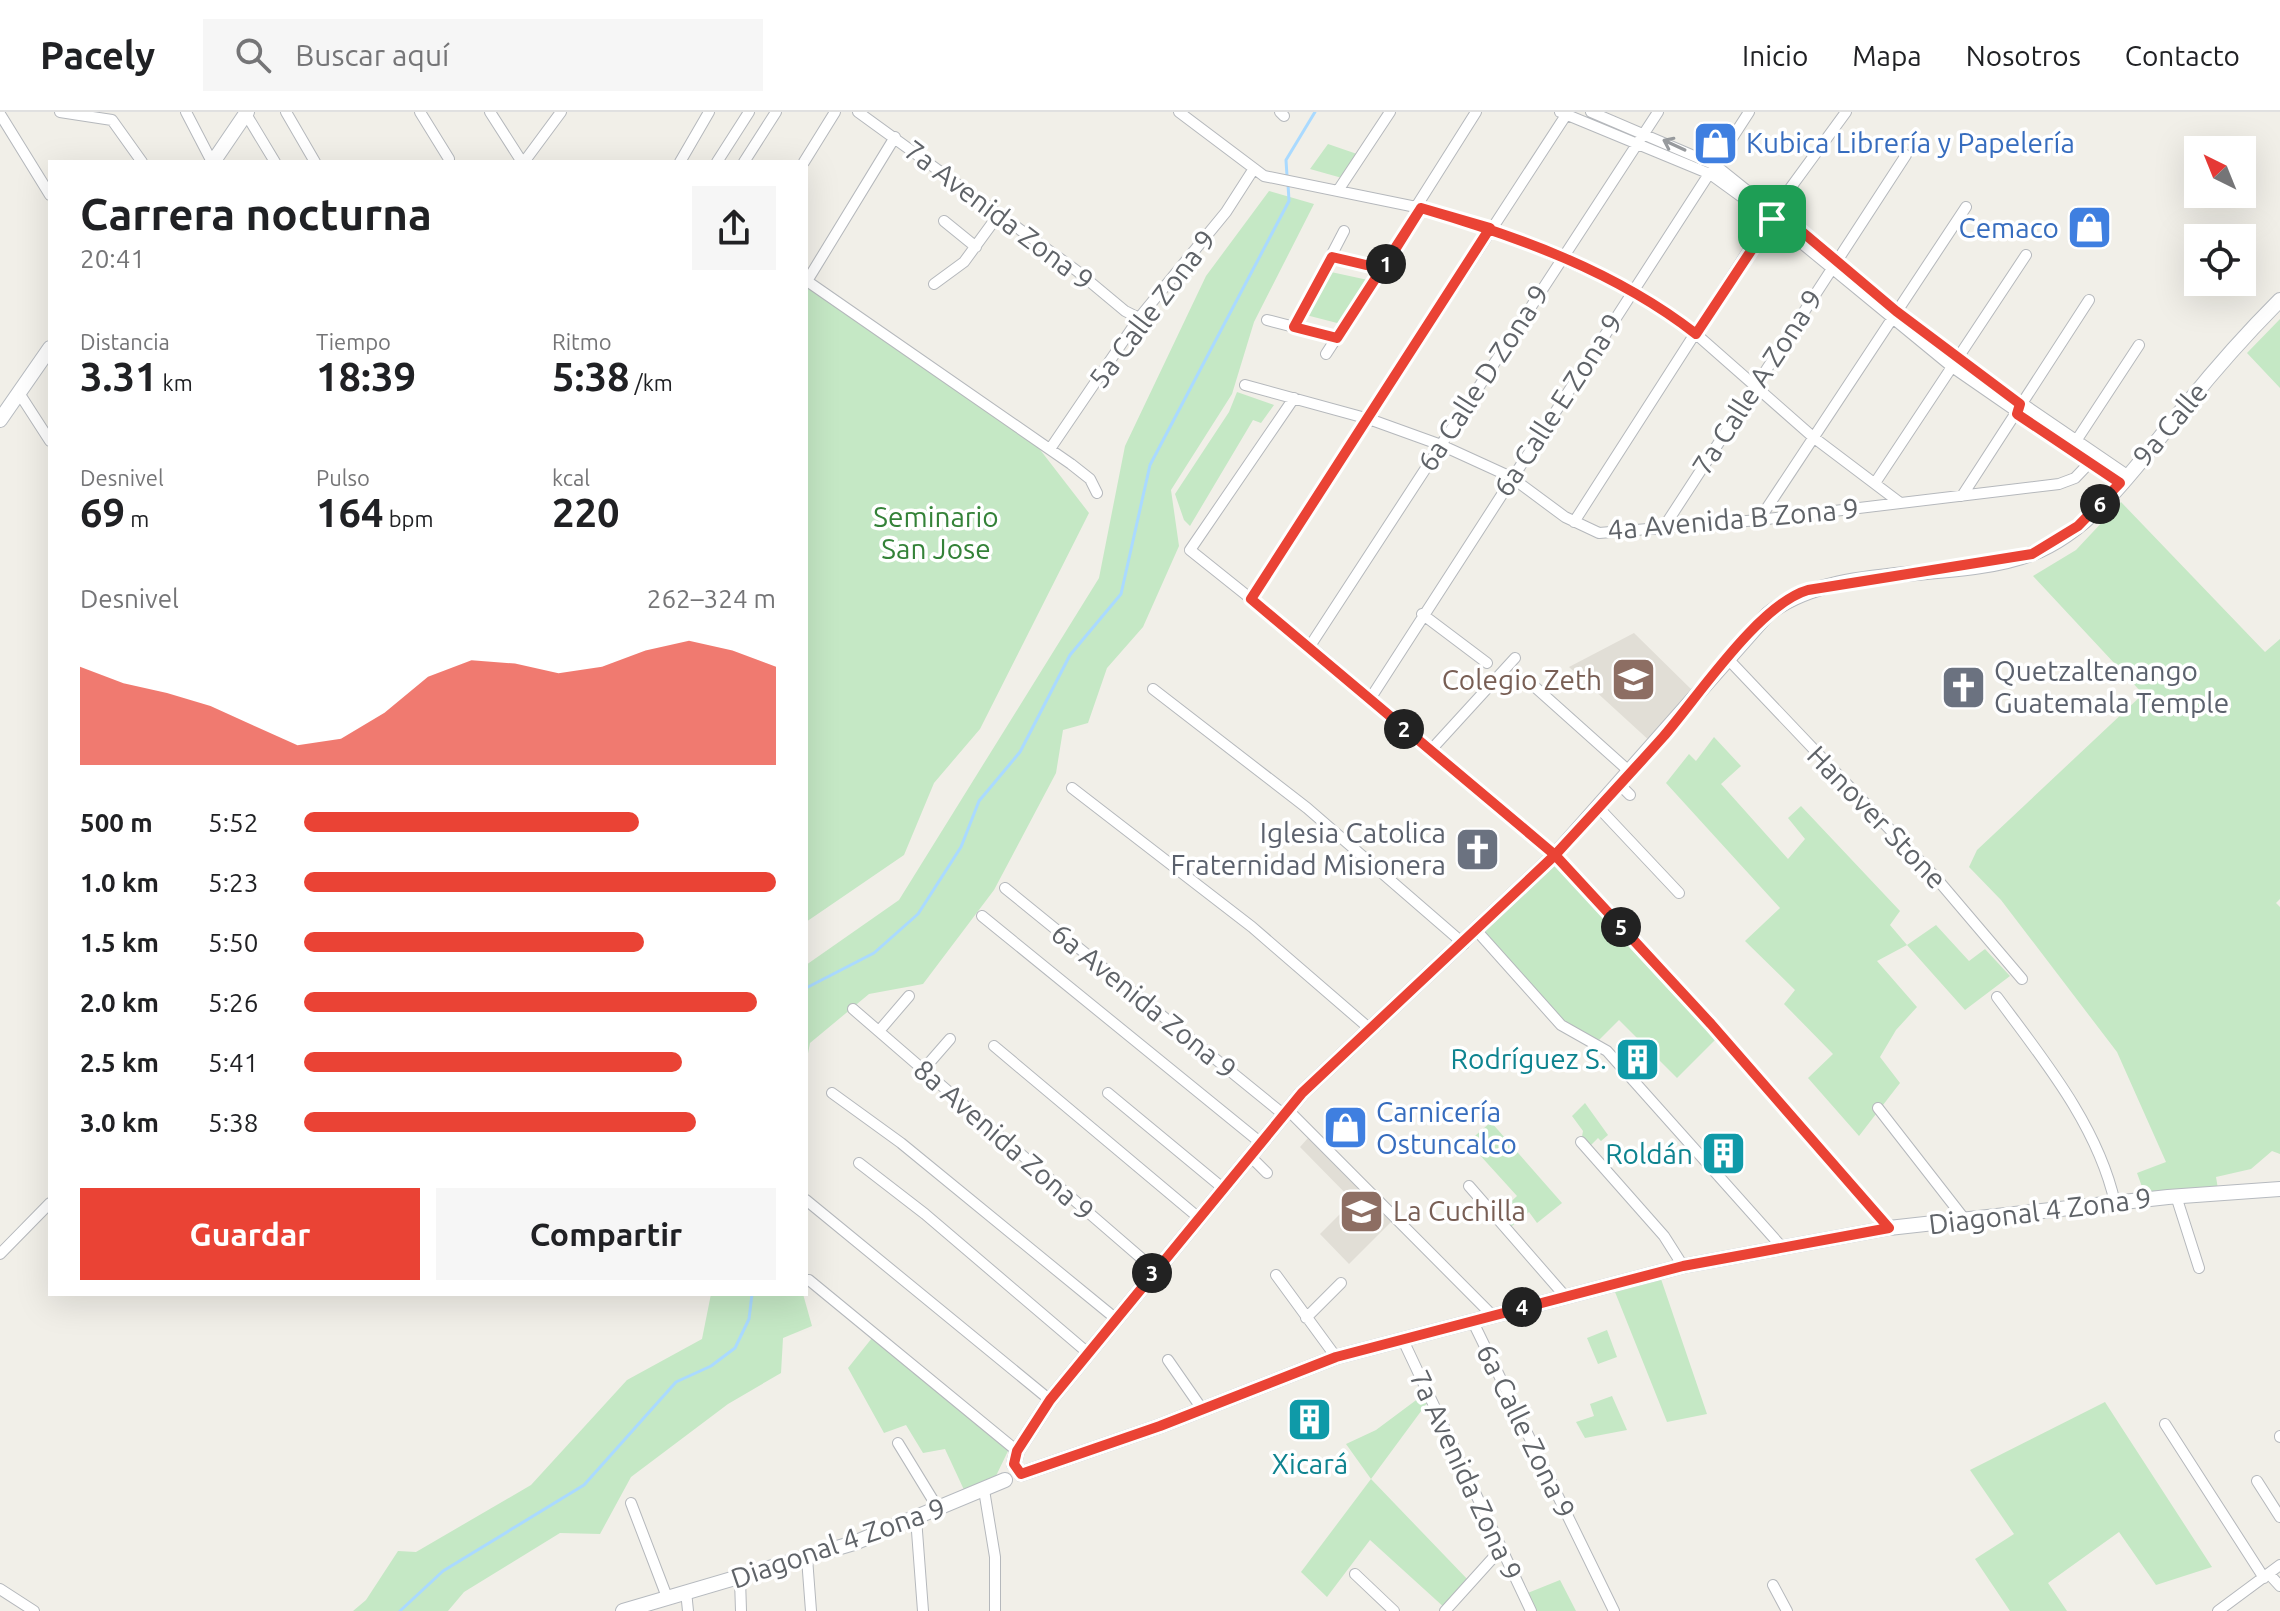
<!DOCTYPE html>
<html lang="es">
<meta charset="utf-8">
<style>
body{margin:0;font-family:Ubuntu,sans-serif;background:#f6f6f6;color:#202124;height:100vh;display:flex;flex-direction:column;font-size:30px;white-space:nowrap}
*{box-sizing:border-box;margin:0}
p{font-size:26px;color:#757577}
.icon{flex:none;width:44px;height:44px;fill:none;stroke:currentColor;stroke-width:2;stroke-linecap:round;stroke-linejoin:round}
.map{position:relative;flex:1;overflow:hidden}
.panel{position:absolute;left:48px;top:48px;width:760px;height:1136px;display:flex;flex-direction:column;background:#fff;border-radius:0px;box-shadow:0 8px 32px #0002}
.panel>*{flex:none}
.needle{width:52px;rotate:317deg}
.tools{position:absolute;left:2184px;top:24px;display:grid;gap:16px}
.tools a{display:grid;place-items:center;width:72px;height:72px;border-radius:0px;background:#fff;box-shadow:0 8px 32px #0002;font-size:40px}
.pin{position:absolute;display:grid;place-items:center;width:68px;height:68px;color:#fff;margin:-34px;border-radius:16px;box-shadow:0 4px 12px #0006}
.km{position:absolute;width:40px;height:40px;margin:-20px;border-radius:50%;background:#222;color:#fff;font-size:22px;line-height:40px;text-align:center}
.round{display:grid;place-items:center;flex:none;width:84px;height:84px;border-radius:0px;background:#f6f6f6}
.headline{display:flex;align-items:center;justify-content:space-between;height:136px;padding:0 32px}
h1{font-size:44px;font-weight:700;line-height:60px}
.figures{display:grid;grid-template-columns:repeat(3,1fr);gap:12px;height:136px;padding:8px 32px}
.figures div{display:grid;align-content:center}
.figures b{font-size:40px;font-weight:700}
.figures small{font-size:22px;font-weight:400}
.figures p{font-size:22px}
.chart{height:224px;padding:16px 32px}
.chart p{display:flex;justify-content:space-between}
.chart svg{width:100%;height:144px;margin-top:8px;fill:#ea4335;opacity:.7}
.cta{display:flex;gap:16px;margin-top:auto;padding:16px 32px}
.cta a{flex:1;height:92px;border-radius:0px;background:#ea4335;color:#fff;font-size:32px;font-weight:700;line-height:92px;text-align:center}
.cta a+a{background:#f6f6f6;color:#202124}
ul{padding:0 32px;list-style:none;font-size:26px}
li{display:grid;grid-template-columns:128px 96px 1fr;align-items:center;height:60px}
li i{height:20px;border-radius:10px;background:#ea4335}
header{display:flex;align-items:center;gap:48px;box-sizing:border-box;height:112px;padding:0 40px;background:#fff;border-bottom:2px solid #e0e0e0}
header strong{font-size:38px}
nav{display:flex;gap:44px;margin-inline-start:auto;font-size:28px}
.search{width:560px;height:72px;background:#f6f6f6;display:flex;align-items:center;gap:20px;box-sizing:border-box;padding:0 28px;border-radius:0px;color:#757577;font-size:30px}
.map>svg:first-child{display:block}
.education{fill:#e1ded6}
.green{fill:#c5e8c5}
.lines{fill:none;stroke-linecap:round;stroke-linejoin:round}
.stream{stroke:#aadaff;stroke-width:3}
.street-casing{stroke:#b5b8bc;stroke-width:12}
.secondary-casing{stroke:#b6babf;stroke-width:16}
.street{stroke:#fff;stroke-width:10}
.secondary{stroke:#fff;stroke-width:14}
.oneway{stroke:#979a9d}
.route-casing{stroke:#fff;stroke-width:16}
.route{stroke:#ea4335;stroke-width:10}
.labels{text-anchor:middle;stroke-width:7;stroke-linejoin:round;paint-order:stroke}
.shop-label{font-size:28px;fill:#366cbe;stroke:#fff;text-anchor:start}
.street-label{font-size:28px;fill:#5f6368;stroke:#fff}
.park-label{font-size:28px;fill:#348238;stroke:#fff}
.worship-label{font-size:28px;fill:#5b616d;stroke:#fff;text-anchor:start}
.education-label{font-size:28px;fill:#785e54;stroke:#fff;text-anchor:end}
.culture-label{font-size:28px;fill:#0d838f;stroke:#fff;text-anchor:end}
</style>
<header>
<strong>Pacely</strong>
<div class="search"><svg class="icon" aria-label="search" viewBox="0 0 24 24"><circle cx="10" cy="10" r="6"/><path d="M15 15l6 6"/></svg>Buscar aquí</div>
<nav><a>Inicio</a><a>Mapa</a><a>Nosotros</a><a>Contacto</a></nav>
</header>
<div class="map">
<svg width="2280" height="1499" viewBox="0 0 2280 1499">
<rect width="100%" height="100%" fill="#f1efe8"/>
<path class="education" d="M1634 521 1695 581 1652 631 1569 555Z
M1308 1026 1391 1110 1349 1152 1320 1122 1353 1089 1300 1035Z"/>
<path class="green" d="M1328 32 1357 42 1342 66 1310 57Z
M1269 79 1314 92 1254 210 1232 282 1171 378 1179 434 1143 515 1107 556 1088 611 1063 618 1056 661 994 778 923 872 869 882 810 931 806 952V853L899 788 1099 466 1125 334 1206 164Z
M1331 160 1368 168 1341 212 1306 203Z
M806 173 1038 335 1089 401 980 617 934 671 904 743 806 810Z
M2280 207V276L2247 241Z
M1237 280 1274 293 1261 311 1253 308 1190 414 1184 408 1175 382 1229 300Z
M2121 390 2265 540 2280 527V787L2276 791 2280 795V1042L2272 1039 2251 1057 2216 1065 2218 1077 2145 1083 2137 1061 2166 1050 2117 940 2001 788 1969 755 1977 738 2143 582 2033 464 2076 438Z
M1714 625 1741 654 1721 672 1788 747 1805 727 1788 706 1801 694 1900 799 1890 813 1907 833 1936 813 1969 849 1985 837 2010 864 1965 898 1907 833 1877 849 1917 895 1896 918 1880 945 1900 971 1859 1024 1808 966 1833 942 1784 892 1795 878 1745 829 1780 796 1666 671 1689 642 1696 649Z
M1555 748 1718 925 1677 966 1619 908 1599 928 1565 913 1483 821Z
M1585 991 1608 1023 1601 1029 1598 1026 1587 1037 1581 1030 1583 1019 1572 1004Z
M1491 1010 1562 1091 1537 1111 1529 1100 1507 1118 1496 1104 1517 1084 1468 1030Z
M1661 1167 1707 1302 1667 1310 1615 1180Z
M711 1182H803L812 1214 783 1226 781 1261 728 1292 631 1365 600 1422 560 1421 464 1480 448 1499H353L366 1488 398 1439 416 1440 531 1373 627 1268 702 1227Z
M1607 1218 1617 1245 1598 1252 1587 1226Z
M872 1226 1008 1339 995 1366 965 1380 945 1337 923 1341 906 1313 884 1321 848 1256Z
M1427 1280 1430 1287 1371 1367 1470 1470 1446 1497 1370 1428 1327 1485 1301 1460 1371 1367 1346 1332 1376 1318Z
M1612 1284 1627 1318 1585 1326 1576 1310 1594 1304 1590 1292Z
M2105 1290 2212 1455 2156 1473 2119 1420 2048 1471 2067 1499H2010L1975 1447 2014 1422 1970 1358Z
M1560 1468 1576 1499H1531L1523 1483Z"/>
<g class="lines">
<path class="stream" d="M1287 64 1286 48 1315 0
M806 876 874 841 918 802 961 735 979 689 1020 640 1070 543 1121 482 1150 353 1289 89 1288 72
M400 1499 443 1459 584 1373 676 1270 711 1254 735 1236 749 1207 752 1182"/>
<defs>
<path id="street" d="M60 0 112 8 142 50
M186 0 212 50
M286 0 315 50
M420 0 449 47
M490 0 522 50
M858 0 1077 159 1125 199 1139 206
M1179 0 1264 64 1416 95 1490 116 1634 178 1696 222 1813 325 1899 390
M1280 0 1284 4
M1560 0 1710 62 1772 107 1952 255 2120 371
M1591 0 1715 53 1956 246 2127 363
M0 2 50 83
M246 2 275 50
M895 25 807 169 1071 352 1090 367 1097 381
M524 50 561 0
M680 50 709 0
M717 50 749 0
M744 50 776 0
M804 50 835 0
M1339 77 1390 0
M1416 95 1476 0
M944 109 976 135
M1332 145 1383 157
M934 172 964 150 999 102
M1267 208 1337 226
M1294 215 1344 119
M1326 242 1421 96
M1245 273 1369 307 1441 333 1511 365 1565 405 1599 421 1759 408 2059 372 2075 366 2097 343
M19 281 50 329
M1294 286 1190 438 1310 534 1555 743 1711 912 1889 1116
M2076 329 2139 233
M1050 337 1139 206 1226 100 1253 58
M1875 371 2026 143
M1962 384 2089 188
M1759 408 1966 95
M1574 410 1775 97 1846 0
M1662 418 1906 43
M1251 487 1568 0
M1422 502 1487 551
M1310 534 1658 0
M1728 547 1937 767 2022 867
M1535 575 1630 660
M1153 577 1307 696 1464 832
M1370 587 1749 0
M1430 639 1515 546
M1619 672 1630 683
M1072 676 1252 815 1370 917
M1598 695 1679 781
M1005 776 1283 1002
M982 804 1261 1031
M1477 819 1561 913 1607 939 1781 1134
M1997 885C2043 947 2098 1014 2115 1091
M853 897 1155 1158
M879 919 909 884
M994 934 1199 1106
M923 958 950 927
M832 981 901 1031 1115 1206
M1108 981 1224 1077
M1878 996 1966 1109
M1287 997 1492 1203
M1581 1030 1664 1124 1683 1154
M1250 1044 1267 1061
M859 1051 925 1102 1088 1241
M1469 1074 1564 1183
M2176 1084 2199 1156
M806 1088 1050 1288
M0 1142 50 1091
M1276 1163 1336 1245
M809 1168 1017 1339
M1306 1206 1341 1171
M1472 1208 1614 1499
M1402 1226 1531 1499
M1168 1248 1202 1297
M2165 1312 2264 1466
M2280 1324V1325
M898 1331 939 1398
M2257 1369 2280 1405
M984 1378 995 1445V1499
M631 1391 667 1485
M916 1406 923 1499
M807 1446 811 1499
M1355 1462 1394 1499
M2269 1462 2280 1474
M740 1467 741 1499
M1773 1473 1787 1499
M0 1477 34 1499
M686 1479 688 1499
M1445 1499 1501 1437
M2218 1499 2280 1453"/>
<path id="secondary" d="M213 50 247 0
M0 308 50 236
M1014 1352 1017 1339 1050 1288 1302 981 1555 743 1768 502C1835 449 1953 471 2031 442 2097 417 2143 344 2187 292 2216 256 2247 221 2280 188
M1021 1362 1160 1314 1336 1245 1683 1154 1889 1116 2168 1085 2280 1077
M623 1499 854 1431 1005 1368"/>
</defs>
<use href="#street" class="street-casing"/>
<use href="#secondary" class="secondary-casing"/>
<use href="#street" class="street"/>
<use href="#secondary" class="secondary"/>
</g>
<defs><path id="oneway-shaft" d="M-6 0H5M1.5-3L5.5 0L1.5 3" fill="none" stroke-width="1.6" stroke-linecap="round" stroke-linejoin="round" transform="scale(2)"/></defs>
<use class="oneway" href="#oneway-shaft" transform="translate(1674 33) rotate(-155)"/>
<g class="lines">
<defs>
<path id="route" d="M1772 107 1696 222C1615 159 1519 125 1421 96L1337 226 1294 215 1332 145 1383 157 1421 96 1490 116 1251 487 1555 743 1302 981 1050 1288 1017 1339 1014 1352 1021 1362 1160 1314 1336 1245 1683 1154 1889 1116 1711 912 1555 743C1591 704 1627 665 1663 625 1697 586 1759 492 1808 478L2032 442 2078 414 2120 371 2017 302 2020 292 1896 199 1775 97 1772 107"/>
</defs>
<use href="#route" class="route-casing"/>
<use href="#route" class="route"/>
</g>
<defs>
<symbol id="shop-square" viewBox="-11 -11 22 22"><rect x="-9" y="-9" width="18" height="18" rx="4" fill="#3f7fe0" stroke="#fff"/><path d="M-5-2.5h2.3a2.7 3.5 0 0 1 5.4 0H5L5.5 6h-11ZM-1.5-2.5h3a1.5 2.3 0 0 0-3 0Z" fill="#fff"/></symbol>
<symbol id="school-square" viewBox="-11 -11 22 22"><rect x="-9" y="-9" width="18" height="18" rx="4" fill="#8d6e63" stroke="#fff"/><path d="M0-5L7-2L0 1L-7-2ZM-4 1L0 2.5L4 1V4Q0 6-4 4Z" fill="#fff"/></symbol>
<symbol id="church-square" viewBox="-11 -11 22 22"><rect x="-9" y="-9" width="18" height="18" rx="4" fill="#6b7280" stroke="#fff"/><path d="M-1.2-6h2.4v3.5h3.3v2.4h-3.3V6h-2.4V-.1h-3.3v-2.4h3.3Z" fill="#fff"/></symbol>
<symbol id="building-square" viewBox="-11 -11 22 22"><rect x="-9" y="-9" width="18" height="18" rx="4" fill="#0f9aa8" stroke="#fff"/><path d="M-4-6H4V6H1V3H-1V6H-4ZM-2.5-4.3h1.7v1.8h-1.7ZM.8-4.3h1.7v1.8H.8ZM-2.5-1h1.7V.8h-1.7ZM.8-1h1.7V.8H.8Z" fill="#fff"/></symbol>
</defs>
<g fill-rule="evenodd">
<use href="#shop-square" x="1690" y="6" width="51" height="51"/>
<use href="#shop-square" x="2064" y="90" width="51" height="51"/>
<use href="#school-square" x="1608" y="542" width="51" height="51"/>
<use href="#church-square" x="1938" y="550" width="51" height="51"/>
<use href="#church-square" x="1452" y="712" width="51" height="51"/>
<use href="#building-square" x="1612" y="922" width="51" height="51"/>
<use href="#shop-square" x="1320" y="990" width="51" height="51"/>
<use href="#building-square" x="1698" y="1016" width="51" height="51"/>
<use href="#school-square" x="1336" y="1074" width="51" height="51"/>
<use href="#building-square" x="1284" y="1282" width="51" height="51"/>
</g>
<g class="labels">
<g class="shop-label">
<text x="1746" y="41">Kubica Librería y Papelería</text>
<text x="2059" y="126" text-anchor="end">Cemaco</text>
<text x="1376" y="1010">Carnicería<tspan x="1376" dy="32">Ostuncalco</tspan></text>
</g>
<g class="street-label">
<text transform="translate(999 103) rotate(37)" y="10">7a Avenida Zona 9</text>
<text transform="translate(1152 197) rotate(-53)" y="10">5a Calle Zona 9</text>
<text transform="translate(1483 266) rotate(-57)" y="10">6a Calle D Zona 9</text>
<text transform="translate(1757 270) rotate(-57)" y="10">7a Calle A Zona 9</text>
<text transform="translate(1558 293) rotate(-57)" y="10">6a Calle E Zona 9</text>
<text transform="translate(2170 312) rotate(-50)" y="10">9a Calle</text>
<text transform="translate(1733 407) rotate(-5)" y="10">4a Avenida B Zona 9</text>
<text transform="translate(1877 705) rotate(46)" y="10">Hanover Stone</text>
<text transform="translate(1144 889) rotate(39)" y="10">6a Avenida Zona 9</text>
<text transform="translate(1004 1028) rotate(41)" y="10">8a Avenida Zona 9</text>
<text transform="translate(2040 1099) rotate(-7)" y="10">Diagonal 4 Zona 9</text>
<text transform="translate(1526 1319) rotate(64)" y="10">6a Calle Zona 9</text>
<text transform="translate(1466 1363) rotate(65)" y="10">7a Avenida Zona 9</text>
<text transform="translate(838 1431) rotate(-19)" y="10">Diagonal 4 Zona 9</text>
</g>
<g class="park-label">
<text x="936" y="415">Seminario<tspan x="936" dy="32">San Jose</tspan></text>
</g>
<g class="worship-label">
<text x="1994" y="569">Quetzaltenango<tspan x="1994" dy="32">Guatemala Temple</tspan></text>
<text x="1446" y="731" text-anchor="end">Iglesia Catolica<tspan x="1446" dy="32">Fraternidad Misionera</tspan></text>
</g>
<g class="education-label">
<text x="1602" y="578">Colegio Zeth</text>
<text x="1393" y="1109" text-anchor="start">La Cuchilla</text>
</g>
<g class="culture-label">
<text x="1607" y="957">Rodríguez S.</text>
<text x="1693" y="1052">Roldán</text>
<text x="1310" y="1362" text-anchor="middle">Xicará</text>
</g>
</g>
</svg>
<div class="tools">
<a><svg class="needle" viewBox="-14 -14 28 28"><path d="M0-13l5 13h-10z" fill="#e53935"/><path d="M0 13l5-13h-10z" fill="#757577"/></svg></a>
<a><svg class="icon" aria-label="locate" viewBox="0 0 24 24"><circle cx="12" cy="12" r="6"/><path d="M12 2v4M12 18v4M2 12h4M18 12h4"/></svg></a>
</div>
<div class="pin" style="left:1772px;top:107px;background:#1e9e55"><svg class="icon" aria-label="arrive" viewBox="0 0 24 24"><path d="M6 21V4h12l-3 4 3 4H6"/></svg></div>
<b class="km" style="left:1386px;top:152px">1</b>
<b class="km" style="left:1404px;top:617px">2</b>
<b class="km" style="left:1152px;top:1161px">3</b>
<b class="km" style="left:1522px;top:1195px">4</b>
<b class="km" style="left:1621px;top:815px">5</b>
<b class="km" style="left:2100px;top:392px">6</b>
<section class="panel">
<div class="headline"><div><h1>Carrera nocturna</h1><p>20:41</p></div><a class="round"><svg class="icon" aria-label="share" viewBox="0 0 24 24"><path d="M12 15V3M7 8l5-5 5 5M5 13v7h14v-7"/></svg></a></div>
<div class="figures">
<div><p>Distancia</p><b>3.31<small> km</small></b></div>
<div><p>Tiempo</p><b>18:39</b></div>
<div><p>Ritmo</p><b>5:38<small> /km</small></b></div>
</div>
<div class="figures">
<div><p>Desnivel</p><b>69<small> m</small></b></div>
<div><p>Pulso</p><b>164<small> bpm</small></b></div>
<div><p>kcal</p><b>220</b></div>
</div>
<div class="chart"><p><span>Desnivel</span>262–324 m</p>
<svg viewBox="0 0 160 44" preserveAspectRatio="none"><path d="M0 44V14L10 19L20 22L30 26L40 32L50 38L60 36L70 28L80 17L90 12L100 13L110 16L120 14L130 9L140 6L150 9L160 14V44z"/></svg>
</div>
<ul>
<li><b>500 m</b>5:52<i style="width:71%"></i></li>
<li><b>1.0 km</b>5:23<i style="width:100%"></i></li>
<li><b>1.5 km</b>5:50<i style="width:72%"></i></li>
<li><b>2.0 km</b>5:26<i style="width:96%"></i></li>
<li><b>2.5 km</b>5:41<i style="width:80%"></i></li>
<li><b>3.0 km</b>5:38<i style="width:83%"></i></li>
</ul>
<div class="cta"><a>Guardar</a><a>Compartir</a></div>
</section>
</div>
